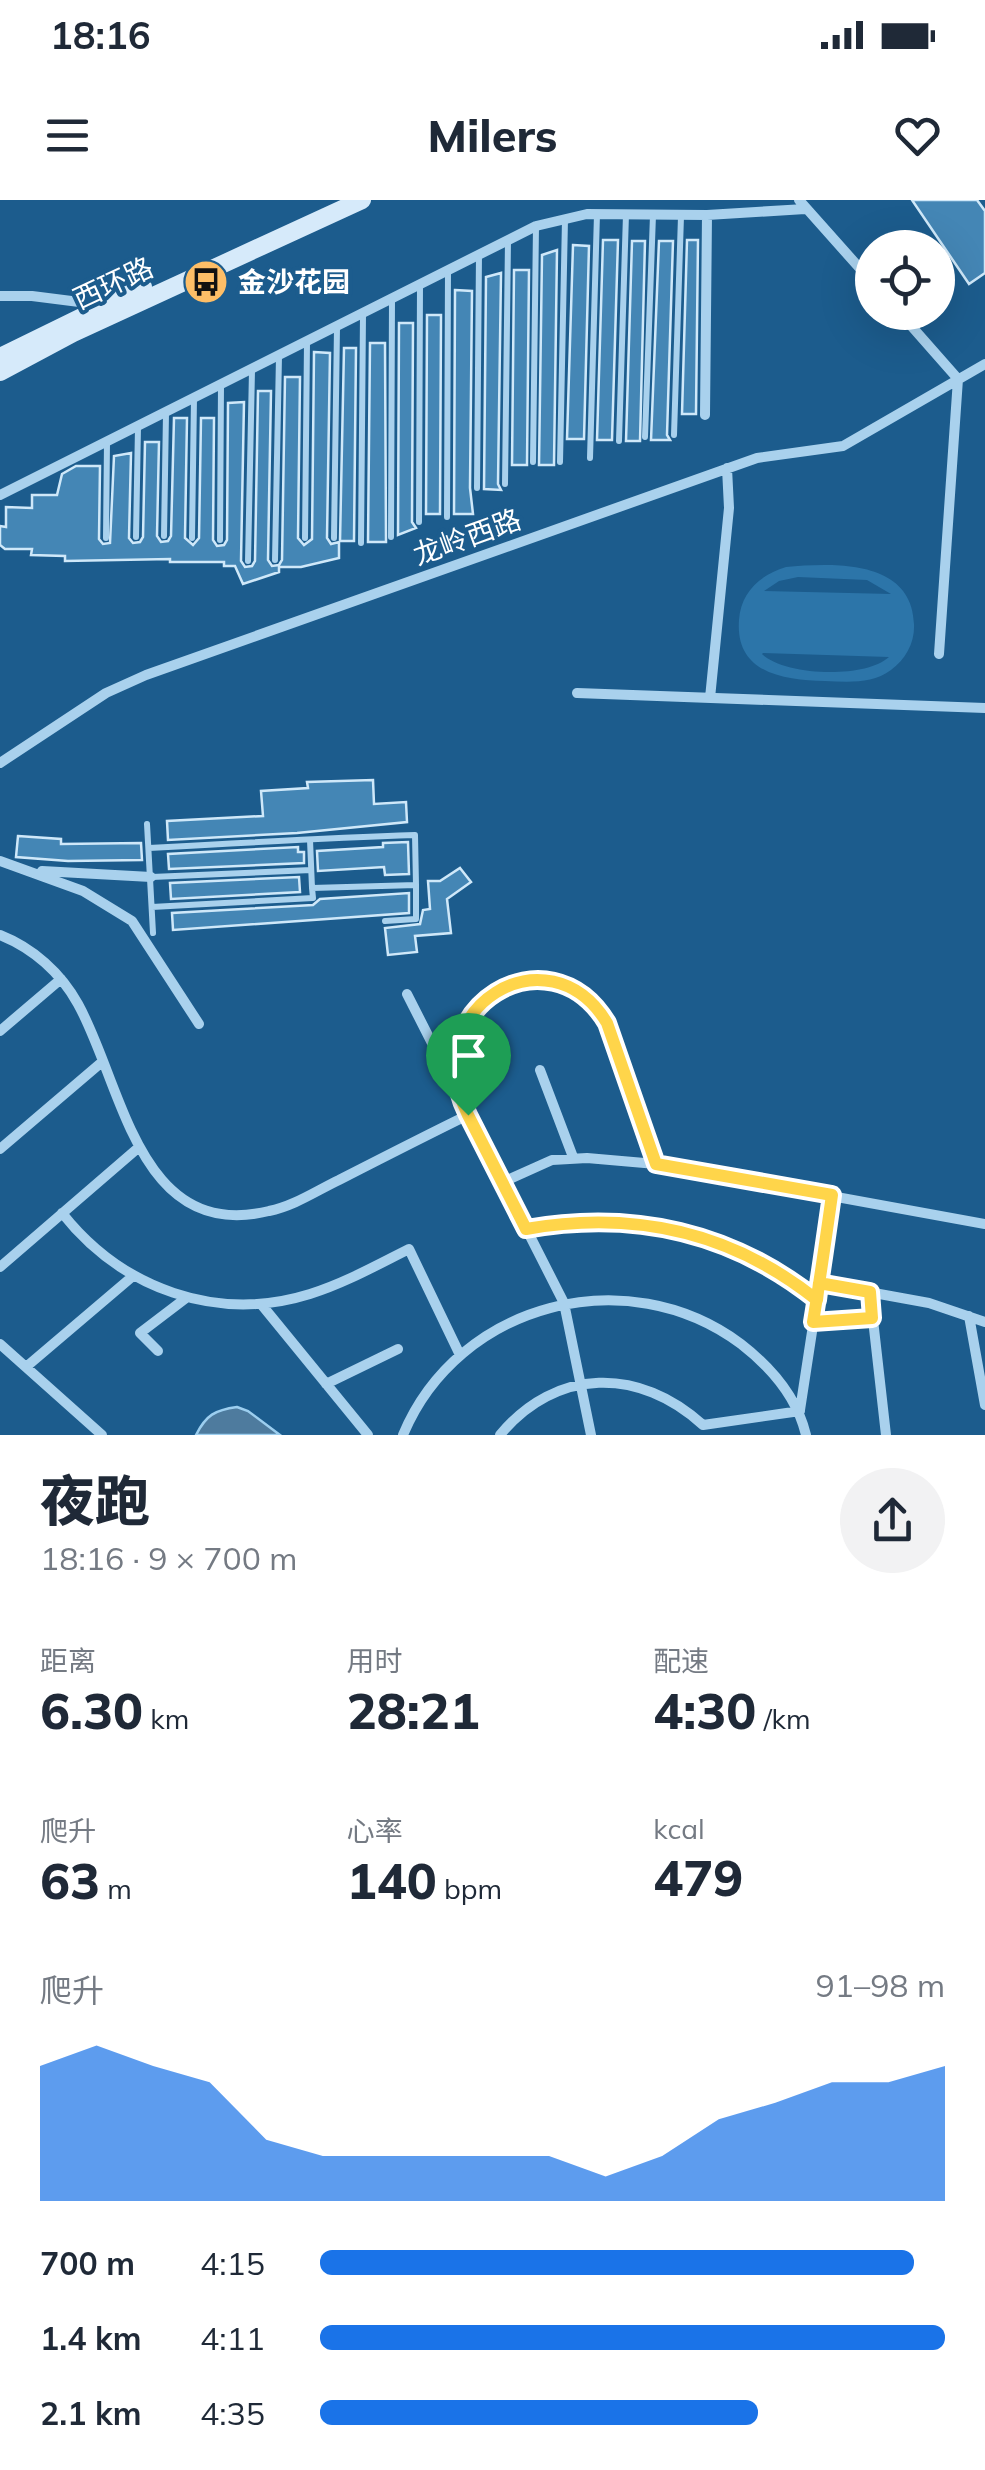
<!DOCTYPE html>
<html lang="zh">
<meta charset="utf-8">
<style>
body{margin:0;font-family:Mulish,"Noto Sans SC",sans-serif;background:#f2f2f3;color:#1f2937;height:100vh;display:flex;flex-direction:column;font-size:38px;white-space:nowrap}
*{box-sizing:border-box;margin:0}
p{font-size:32px;color:#747a83}
.icon{flex:none;width:55px;height:55px;fill:none;stroke:currentColor;stroke-width:2;stroke-linecap:round;stroke-linejoin:round}
.map{position:relative;height:1235px;overflow:hidden}
.details{display:flex;flex-direction:column;background:#fff;flex:1}
.details>*{flex:none}
.buttons{position:absolute;left:855px;top:30px;display:grid;gap:20px}
.buttons a{display:grid;place-items:center;width:100px;height:100px;border-radius:50%;background:#fff;box-shadow:0 10px 40px #0002;font-size:50px}
.pin{position:absolute;display:grid;place-items:center;width:85px;height:85px;color:#fff;margin:-102px -42px;border-radius:50% 50% 50% 0;rotate:-45deg;box-shadow:0 0 10px #0007}
.pin .icon{rotate:45deg}
.round{display:grid;place-items:center;flex:none;width:105px;height:105px;border-radius:52px;background:#f2f2f3}
.headline{display:flex;align-items:center;justify-content:space-between;height:170px;padding:0 40px}
h1{font-size:55px;font-weight:800;line-height:75px}
.figures{display:grid;grid-template-columns:repeat(3,1fr);gap:15px;height:170px;padding:10px 40px}
.figures div{display:grid;align-content:center}
.figures b{font-size:50px;font-weight:800}
.figures small{font-size:28px;font-weight:400}
.figures p{font-size:28px}
.chart{height:280px;padding:20px 40px}
.chart p{display:flex;justify-content:space-between}
.chart svg{width:100%;height:180px;margin-top:10px;fill:#1a73e8;opacity:.7}
ul{padding:0 40px;list-style:none;font-size:32px}
li{display:grid;grid-template-columns:160px 120px 1fr;align-items:center;height:75px}
li i{height:25px;border-radius:12px;background:#1a73e8}
.status{display:flex;justify-content:space-between;align-items:center;height:70px;padding:0 50px;background:#fff;direction:ltr}
.status svg{height:28px;fill:currentColor}
header{display:flex;justify-content:space-between;align-items:center;height:130px;padding:0 40px;background:#fff;font-size:45px;font-weight:800}
.map>svg:first-child{display:block}
.green{fill:#2c75a9;fill-rule:evenodd}
.water{fill:#4e7b9e;stroke:#9cceef;stroke-width:2.5}
.building{fill:#4486b5;stroke:#cfe8f9;stroke-width:2.5}
.lines{fill:none;stroke-linecap:round;stroke-linejoin:round}
.service{stroke:#a9d1ed;stroke-width:6}
.minor{stroke:#a9d1ed;stroke-width:10}
.secondary{stroke:#d6eafa;stroke-width:18}
.route-casing{stroke:#fff;stroke-width:20}
.route{stroke:#ffd54a;stroke-width:12}
.labels{text-anchor:middle;stroke-width:8;stroke-linejoin:round;paint-order:stroke}
.poi-label{font-size:28px;font-weight:bold;fill:#fff;stroke:#1c5c8d;text-anchor:start}
.street-label{font-size:28px;fill:#fff;stroke:#1c5c8d}
</style>
<div class="status"><b>18:16</b><svg viewBox="0 0 49 12"><path d="M0 12V9h3v3zM5 12V6h3v6zM10 12V3h3v9zM15 12V0h3v12zM26 1h20v11H26zM47 4h2v5h-2z"/></svg></div>
<header><svg class="icon" aria-label="menu" viewBox="0 0 24 24"><path d="M4 6h16M4 12h16M4 18h16"/></svg>Milers<svg class="icon" aria-label="heart" viewBox="0 0 24 24"><path d="M12 20l-8-8c-3-5 5-10 8-4 3-6 11-1 8 4z"/></svg></header>
<div class="map">
<svg width="985" height="1235" viewBox="0 0 985 1235">
<rect width="100%" height="100%" fill="#1c5c8d"/>
<path class="green" d="M786 367C833 363 912 359 914 424 915 442 906 459 891 470 872 484 849 482 825 481 785 480 735 474 739 420 741 392 760 375 786 367ZM798 377 867 380 891 394 764 391 779 381ZM762 454 763 453 889 457C865 479 785 476 762 454Z"/>
<path class="water" d="M237 1207 248 1211 280 1235H196C206 1215 215 1210 237 1207Z"/>
<path class="building" d="M912 0H977L985 11V73L969 84Z
M603 40H618L612 240H597Z
M687 40H698L696 214H682Z
M632 41H645L640 241H626Z
M659 41H673L667 235 670 240H651Z
M573 45 589 46 584 239H567Z
M557 50 554 265H539L542 55Z
M514 70H529L527 265H512Z
M501 73 498 284 501 290 484 289 486 77Z
M455 90 472 91 470 288 473 314H454Z
M427 115H441L440 314H426Z
M399 123H413L412 322 416 328 398 335Z
M370 143H385L386 342H368Z
M344 148H356L354 341H340Z
M314 152 330 153 327 338 331 344 339 342V358L301 367H279V372L243 384 235 366H224V362H170V359L65 361V356L31 355 32 349H5L0 345V326L6 327V307L32 308V295H57L62 274 76 266H100L99 339 103 344 110 343 114 256 131 253 129 338 133 343 140 342 143 337 145 242H159L157 336 161 342 168 341 171 336 174 218H187L185 338 193 345 199 338 201 218H214L213 340 217 346 224 345 227 340 228 203 244 202 241 361 245 367 252 366 255 361 258 191H271L268 360 272 366 279 365 282 360 285 177H300L298 338 304 345 312 339Z
M373 580 374 604 406 602 407 622 297 633 168 640 167 621 263 616 261 591 308 588 307 582Z
M18 636 61 639V644L141 643 142 660 68 661 16 657Z
M408 642 409 674 385 675 384 667 318 671 317 651 383 647V643Z
M298 647V652H304V663L169 669 168 654Z
M460 668 471 682 447 699 451 733 415 736 417 752 388 755 385 728 420 724 423 710 430 709 428 681H440Z
M299 677 300 692 171 699 170 683Z
M409 693V713L173 730 172 713 313 705 320 699Z"/>
<g class="lines">
<path class="service" d="M674 235 681 16
M645 237 653 15
M619 241 626 14
M590 258 597 14
M533 262 536 26
M560 262 565 19
M505 284 508 40
M477 288 479 54
M447 317 448 71
M419 322 420 85
M164 336 166 213
M136 337 138 227
M391 337 392 99
M106 338 107 242
M192 338 194 198
M305 338 307 142
M334 338 337 127
M220 340 221 185
M361 343 363 114
M275 360 279 156
M248 361 252 170
M147 624 153 733
M149 648C237 643 326 638 415 635L416 685 312 688 310 640
M152 677 311 670
M152 707 313 698 312 688
M385 721 416 719V685"/>
<path class="minor" d="M799 0 872 82
M0 96H32L103 105
M899 112 958 179
M705 215 707 15
M0 295 536 26 587 14 707 15 805 9
M939 454 958 179
M577 493 985 508
M710 498 729 308 727 268
M0 563 106 493 146 475 757 258 843 246 985 164
M0 661 83 691 132 721 199 824
M42 671 151 677
M0 735C33 748 61 773 78 804 123 885 138 1043 269 1011 294 1006 316 991 339 980 382 958 425 936 468 915
M407 794 564 1103 591 1235
M0 831 61 779
M540 870 573 957
M455 883C446 800 545 739 600 813 611 827 615 846 621 862 633 896 645 930 656 964
M0 949 102 862
M503 982 552 960 587 958 656 964 985 1024
M62 1013C122 1089 217 1123 310 1094 345 1083 377 1065 409 1049L460 1155
M526 1029C632 1009 732 1032 817 1099
M0 1067 138 948
M819 1083 929 1103 985 1122
M870 1093 886 1235
M261 1104 368 1235
M969 1116 985 1205
M813 1122 873 1118
M0 1144 102 1235
M158 1151 140 1133 186 1098
M26 1167 133 1076
M326 1184 398 1149
M800 1210 833 995
M403 1235C458 1103 627 1059 741 1144 772 1168 797 1197 806 1235
M500 1235C556 1167 640 1167 703 1225L800 1211"/>
<path class="secondary" d="M0 157 143 87
M0 172 73 133 362 0"/>
</g>
<g class="lines">
<defs>
<path id="route" d="M468 915 526 1029C633 1010 732 1032 817 1100L819 1083 870 1092 872 1118 813 1122C820 1080 826 1037 832 995L656 964 607 823C549 727 415 807 468 915"/>
</defs>
<use href="#route" class="route-casing"/>
<use href="#route" class="route"/>
</g>
<defs>
<symbol id="bus-disc" viewBox="-11 -11 22 22"><circle r="9.5" fill="#fdbe67" stroke="#1c5c8d"/><path d="M-5-6H5V4H4V6H2V4H-2V6H-4V4H-5ZM-3.5-4V0h7V-4ZM-3.5 1.2v1.5H-2V1.2ZM2 1.2v1.5H3.5V1.2Z" fill="#111"/></symbol>
</defs>
<g fill-rule="evenodd">
<use href="#bus-disc" x="181" y="57" width="50" height="50"/>
</g>
<g class="labels">
<g class="poi-label">
<text x="238" y="92">金沙花园</text>
</g>
<g class="street-label">
<text transform="translate(113 83) rotate(-25)" y="10">西环路</text>
<text transform="translate(467 337) rotate(-20)" y="10">龙岭西路</text>
</g>
</g>
</svg>
<div class="buttons">
<a><svg class="icon" aria-label="locate" viewBox="0 0 24 24"><circle cx="12" cy="12" r="6"/><path d="M12 2v4M12 18v4M2 12h4M18 12h4"/></svg></a>
</div>
<div class="pin" style="left:468px;top:915px;background:#1e9e55"><svg class="icon" aria-label="arrive" viewBox="0 0 24 24"><path d="M6 21V4h12l-3 4 3 4H6"/></svg></div>
</div>
<section class="details">
<div class="headline"><div><h1>夜跑</h1><p>18:16 · 9 × 700 m</p></div><a class="round"><svg class="icon" aria-label="share" viewBox="0 0 24 24"><path d="M12 15V3M7 8l5-5 5 5M5 13v7h14v-7"/></svg></a></div>
<div class="figures">
<div><p>距离</p><b>6.30<small> km</small></b></div>
<div><p>用时</p><b>28:21</b></div>
<div><p>配速</p><b>4:30<small> /km</small></b></div>
</div>
<div class="figures">
<div><p>爬升</p><b>63<small> m</small></b></div>
<div><p>心率</p><b>140<small> bpm</small></b></div>
<div><p>kcal</p><b>479</b></div>
</div>
<div class="chart"><p><span>爬升</span>91–98 m</p>
<svg viewBox="0 0 160 44" preserveAspectRatio="none"><path d="M0 44V11L10 6L20 11L30 15L40 29L50 33L60 33L70 33L80 33L90 33L100 38L110 33L120 24L130 20L140 15L150 15L160 11V44z"/></svg>
</div>
<ul>
<li><b>700 m</b>4:15<i style="width:95%"></i></li>
<li><b>1.4 km</b>4:11<i style="width:100%"></i></li>
<li><b>2.1 km</b>4:35<i style="width:70%"></i></li>
</ul>
</section>
